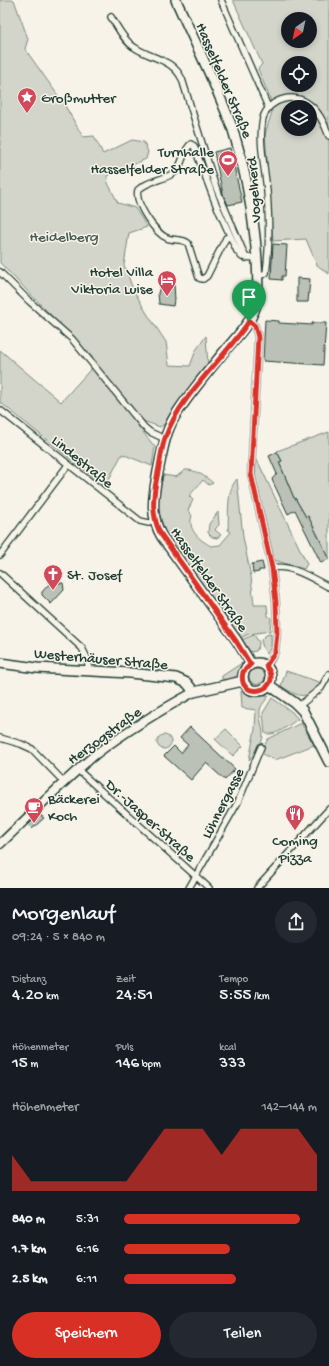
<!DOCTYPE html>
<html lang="de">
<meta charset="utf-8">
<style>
body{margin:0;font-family:"Gochi Hand",sans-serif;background:#242831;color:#f1f3f6;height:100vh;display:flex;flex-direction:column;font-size:15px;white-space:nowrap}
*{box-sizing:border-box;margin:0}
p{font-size:13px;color:#9ea1a6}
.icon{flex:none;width:22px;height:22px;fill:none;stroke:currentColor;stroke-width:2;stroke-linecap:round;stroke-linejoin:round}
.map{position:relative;height:888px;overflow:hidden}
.details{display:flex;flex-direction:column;background:#171b24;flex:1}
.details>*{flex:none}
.needle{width:26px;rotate:213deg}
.controls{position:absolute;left:281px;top:12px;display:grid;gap:8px}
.controls a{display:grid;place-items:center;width:36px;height:36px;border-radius:50%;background:#171b24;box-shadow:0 2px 6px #0003;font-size:20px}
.pin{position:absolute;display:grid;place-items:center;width:34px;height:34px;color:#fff;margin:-41px -17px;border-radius:50% 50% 50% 0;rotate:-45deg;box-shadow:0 0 4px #0007}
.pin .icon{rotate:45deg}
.round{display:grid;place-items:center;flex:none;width:42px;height:42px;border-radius:21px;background:#242831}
.overview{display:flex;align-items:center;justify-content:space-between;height:68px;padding:0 12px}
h1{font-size:22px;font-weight:600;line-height:30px}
.figures{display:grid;grid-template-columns:repeat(3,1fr);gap:6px;height:68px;padding:4px 12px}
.figures div{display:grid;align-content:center}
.figures b{font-size:17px;font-weight:600}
.figures small{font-size:11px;font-weight:400}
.figures p{font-size:11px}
.chart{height:112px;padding:8px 12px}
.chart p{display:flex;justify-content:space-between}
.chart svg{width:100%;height:72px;margin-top:4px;fill:#d93025;opacity:.7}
.action{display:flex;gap:8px;margin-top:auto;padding:8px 12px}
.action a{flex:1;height:46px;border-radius:24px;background:#d93025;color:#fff;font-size:16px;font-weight:600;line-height:46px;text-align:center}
.action a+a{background:#242831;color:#f1f3f6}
ul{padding:0 12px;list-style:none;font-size:13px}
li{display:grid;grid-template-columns:64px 48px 1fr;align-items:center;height:30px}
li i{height:10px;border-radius:5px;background:#d93025}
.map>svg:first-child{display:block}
.green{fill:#d3d5ca;stroke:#79897f;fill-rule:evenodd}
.building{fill:#bbc1b6;stroke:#1f3d34}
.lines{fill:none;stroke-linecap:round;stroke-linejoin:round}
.street-casing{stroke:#1f3d34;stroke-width:8}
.secondary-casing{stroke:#1f3d34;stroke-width:11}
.primary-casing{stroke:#1f3d34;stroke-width:12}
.street{stroke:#f7f3e8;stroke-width:5.5}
.secondary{stroke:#f7f3e8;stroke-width:8}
.primary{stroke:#f7f3e8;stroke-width:9}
.route-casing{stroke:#fff;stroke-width:8}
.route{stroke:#d93025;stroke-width:5}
.labels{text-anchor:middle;stroke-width:3;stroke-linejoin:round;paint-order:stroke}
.street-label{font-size:15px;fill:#1f3d34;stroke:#f7f3e8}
.poi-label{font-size:15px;fill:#1f3d34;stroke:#f7f3e8;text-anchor:start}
.park-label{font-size:15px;fill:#435b52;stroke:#f7f3e8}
</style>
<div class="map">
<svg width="329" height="888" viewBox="0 0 329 888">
<rect width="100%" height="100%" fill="#f7f3e8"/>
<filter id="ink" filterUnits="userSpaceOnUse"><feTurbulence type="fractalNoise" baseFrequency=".025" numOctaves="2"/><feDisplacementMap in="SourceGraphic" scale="8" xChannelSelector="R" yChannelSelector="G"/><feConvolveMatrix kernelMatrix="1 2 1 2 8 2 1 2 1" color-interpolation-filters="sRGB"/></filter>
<g filter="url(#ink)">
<path class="green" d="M0 0H14L28 39 25 49 64 104 83 137 94 136 103 154 132 140 144 142 148 152 146 159 107 176 108 183 118 203 135 208 147 227 129 233 124 265 133 289 146 312 166 342 169 365 190 366 196 350 206 336 208 366 169 421 160 427 143 421 138 426 155 447 152 466 122 454 105 487 0 402V350L61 402 97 362 0 263Z
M233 0H329V274L317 265 306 239 273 241 265 134 272 112 271 101 258 69 262 64ZM288 19H310V41H288ZM288 63H310V85H288ZM288 107H310V129H288Z
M329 432V558L308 516 306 517 295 498H294L279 462 282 461 277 451Z
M256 460 258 462 307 564 304 569 274 560 255 476Z
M185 470C195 469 206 477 213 483L209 485 203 480 189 496 193 500 188 510 192 516C187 529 199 540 211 546L220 545 231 532 228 530C229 514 226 491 237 479L243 537 251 577 254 605H267L268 616 271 618 270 631 249 634 240 638 165 532 157 505 163 475 176 477Z
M218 512 219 525 216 528 215 530 221 535 217 538 212 537 208 533 209 524Z
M271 634V647L267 654 263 648 261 640 266 635Z
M254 635 259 642V645L256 651 251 652 241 640Z
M242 663C242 673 233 682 222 679V676Z
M257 669 262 670 265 675 264 681 257 685 250 681 249 676 251 671Z
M286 671 319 682 320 684C304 701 299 697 281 686Z
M241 691 254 697 269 696C266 700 261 705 260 710 259 719 263 727 263 735 263 743 255 755 249 760L255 729 256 710 242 708Z
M272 698 292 712 298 719C290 724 274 738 265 733L263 713Z
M301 723 314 745 275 760 260 753 268 739Z
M226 729 243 746 233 756 215 739Z
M157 742a7 7 0 1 1 14 0a7 7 0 1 1-14 0Z"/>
<path class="building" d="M230 148 242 202 228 205 223 194 214 152Z
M273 244 287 245 285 276H282V280L271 279Z
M297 278 310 279 308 302H297Z
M161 284H174L175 300H174L173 306 159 304 158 293Z
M265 320 279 321V323L312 325V323H326L323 365 263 361Z
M277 452 282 461 279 462 294 498H295L306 517 308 516 329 558V559L321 563 295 510 288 514 273 482 272 479 277 474 269 456Z
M262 562 264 570H259V572L253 573 252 564Z
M51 577 58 583H63L64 590 51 604 42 595V592L50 583 47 581Z
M190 727 235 769 225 780 206 763 191 780 164 756 174 746 181 753 188 745 180 738Z
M39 814 44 818 32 829 28 825Z"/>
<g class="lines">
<defs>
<path id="street" d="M221 0 268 107
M111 17C117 26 124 41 134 47 151 59 172 58 182 79L215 185 246 258
M230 237 226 238 207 276 203 279 199 278 188 243C182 238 174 241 167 238 156 234 134 203 138 190 149 179 164 181 175 172 183 165 183 150 191 144L194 146 215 202 237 251 242 257 256 258
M0 272 29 301 72 339 144 427 150 432 165 439
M257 277 266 273C270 246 269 218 267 191 265 168 258 141 263 118 269 98 295 92 310 105 319 112 325 125 329 136
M249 321 255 326 258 337 251 474 272 568 276 602 277 633 275 652 267 666
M0 410 140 521 149 523 155 521
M0 555 68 465
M272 568C291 564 313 579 329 587
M0 573 82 648 88 660V671
M299 706 321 688 329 674
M0 738 21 744 32 749 64 782
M78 770 209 888
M189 888 238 802 261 747
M257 888 329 809"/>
<path id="secondary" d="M0 844C32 814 62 782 96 754 126 731 161 710 194 692"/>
<path id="primary" d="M176 0C195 43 217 86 233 130 244 165 251 201 255 237 257 257 259 280 257 300 254 321 236 337 223 353 207 373 189 394 175 416 164 434 162 455 157 476 153 498 150 517 162 537L237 641 251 664
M243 677a14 14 0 1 1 28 0a14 14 0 1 1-28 0Z
M0 663 37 668 130 673 176 678 187 683 194 692 243 681
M269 685 295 703 303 711 329 762"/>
</defs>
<use href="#street" class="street-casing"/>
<use href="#secondary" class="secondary-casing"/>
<use href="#primary" class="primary-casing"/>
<use href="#street" class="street"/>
<use href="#secondary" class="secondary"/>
<use href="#primary" class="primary"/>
</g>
</g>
<g class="lines" filter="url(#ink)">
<defs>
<path id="route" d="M249 321 255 326 258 337 251 474 272 568 276 602 277 633 275 652 266 666C287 691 236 703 243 672L251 664 249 662 236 641 160 533C151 514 153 497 157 477 160 464 161 450 165 438 182 392 223 361 249 321Z"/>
</defs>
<use href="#route" class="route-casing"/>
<use href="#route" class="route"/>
</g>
<defs>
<symbol id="sight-pin" viewBox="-11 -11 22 30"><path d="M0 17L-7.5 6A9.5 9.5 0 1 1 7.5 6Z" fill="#d1495b" stroke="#f7f3e8"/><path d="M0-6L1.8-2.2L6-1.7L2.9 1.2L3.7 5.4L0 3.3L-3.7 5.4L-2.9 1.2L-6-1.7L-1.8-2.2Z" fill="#fff"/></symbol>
<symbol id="stadium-pin" viewBox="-11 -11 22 30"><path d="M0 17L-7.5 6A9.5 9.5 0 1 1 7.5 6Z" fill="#d1495b" stroke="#f7f3e8"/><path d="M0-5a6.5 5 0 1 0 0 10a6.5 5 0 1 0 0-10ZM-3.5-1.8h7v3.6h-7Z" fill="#fff"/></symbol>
<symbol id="hotel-pin" viewBox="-11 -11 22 30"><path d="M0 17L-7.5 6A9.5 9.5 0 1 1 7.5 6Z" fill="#d1495b" stroke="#f7f3e8"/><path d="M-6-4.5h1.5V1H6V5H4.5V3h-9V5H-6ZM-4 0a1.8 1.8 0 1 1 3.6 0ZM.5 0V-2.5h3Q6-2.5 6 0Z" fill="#fff"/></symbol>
<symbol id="church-pin" viewBox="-11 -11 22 30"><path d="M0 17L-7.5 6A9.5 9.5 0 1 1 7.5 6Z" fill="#d1495b" stroke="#f7f3e8"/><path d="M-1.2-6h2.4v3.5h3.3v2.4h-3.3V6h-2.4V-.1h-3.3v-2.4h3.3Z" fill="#fff"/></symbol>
<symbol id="cafe-pin" viewBox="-11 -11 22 30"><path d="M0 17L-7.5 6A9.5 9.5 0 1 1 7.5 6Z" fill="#d1495b" stroke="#f7f3e8"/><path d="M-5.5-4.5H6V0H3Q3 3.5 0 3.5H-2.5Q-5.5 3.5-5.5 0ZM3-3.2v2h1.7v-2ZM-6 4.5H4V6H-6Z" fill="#fff"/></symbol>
<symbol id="restaurant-pin" viewBox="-11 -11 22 30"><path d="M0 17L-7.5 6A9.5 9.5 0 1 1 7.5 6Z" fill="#d1495b" stroke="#f7f3e8"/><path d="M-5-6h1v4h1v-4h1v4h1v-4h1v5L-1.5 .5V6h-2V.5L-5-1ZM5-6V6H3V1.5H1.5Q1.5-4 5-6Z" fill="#fff"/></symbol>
</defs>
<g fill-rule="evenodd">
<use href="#sight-pin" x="16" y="86" width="22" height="30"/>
<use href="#stadium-pin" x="217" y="149" width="22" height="30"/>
<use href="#hotel-pin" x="156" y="269" width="22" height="30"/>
<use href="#church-pin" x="42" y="563" width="22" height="30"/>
<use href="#cafe-pin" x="23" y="796" width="22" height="30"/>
<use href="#restaurant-pin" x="284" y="803" width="22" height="30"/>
</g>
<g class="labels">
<g class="street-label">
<text transform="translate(225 80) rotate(67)" y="5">Hasselfelder Straße</text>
<text transform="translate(253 190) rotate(-94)" y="5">Vogelherd</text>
<text transform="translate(83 461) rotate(39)" y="5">Lindestraße</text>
<text transform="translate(210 579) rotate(55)" y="5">Hasselfelder Straße</text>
<text transform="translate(101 658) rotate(5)" y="5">Westerhäuser Straße</text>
<text transform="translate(104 735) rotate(-36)" y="5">Herzogstraße</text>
<text transform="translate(222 803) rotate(-63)" y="5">Lühnergasse</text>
<text transform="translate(151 820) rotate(42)" y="5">Dr.-Jasper-Straße</text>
</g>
<g class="poi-label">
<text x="41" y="102">Großmutter</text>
<text x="214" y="156" text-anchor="end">Turnhalle<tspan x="214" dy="17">Hasselfelder Straße</tspan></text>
<text x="153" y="276" text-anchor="end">Hotel Villa<tspan x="153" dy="17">Viktoria Luise</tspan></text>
<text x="67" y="579">St. Josef</text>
<text x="48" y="803">Bäckerei<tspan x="48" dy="17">Koch</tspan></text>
<text x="295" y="845" text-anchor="middle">Coming<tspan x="295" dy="17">Pizza</tspan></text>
</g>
<g class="park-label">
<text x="64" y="241">Heidelberg</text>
</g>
</g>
</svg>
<div class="controls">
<a><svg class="needle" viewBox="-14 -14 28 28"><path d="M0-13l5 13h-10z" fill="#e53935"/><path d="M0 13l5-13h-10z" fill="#9ea1a6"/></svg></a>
<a><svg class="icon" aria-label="locate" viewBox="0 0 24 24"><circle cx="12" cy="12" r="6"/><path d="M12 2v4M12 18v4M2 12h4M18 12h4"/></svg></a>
<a><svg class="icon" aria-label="layers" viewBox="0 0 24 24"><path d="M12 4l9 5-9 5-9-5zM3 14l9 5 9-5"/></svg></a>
</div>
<div class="pin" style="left:249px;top:321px;background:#1e9e55"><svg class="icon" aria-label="arrive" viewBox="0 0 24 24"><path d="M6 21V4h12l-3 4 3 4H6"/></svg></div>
</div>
<section class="details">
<div class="overview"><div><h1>Morgenlauf</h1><p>09:24 · 5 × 840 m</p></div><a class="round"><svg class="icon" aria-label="share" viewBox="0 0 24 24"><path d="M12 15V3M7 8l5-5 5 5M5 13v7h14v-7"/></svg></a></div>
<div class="figures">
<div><p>Distanz</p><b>4.20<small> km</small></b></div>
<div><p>Zeit</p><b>24:51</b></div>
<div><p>Tempo</p><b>5:55<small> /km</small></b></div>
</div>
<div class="figures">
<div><p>Höhenmeter</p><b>15<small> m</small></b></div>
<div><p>Puls</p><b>146<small> bpm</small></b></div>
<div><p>kcal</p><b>333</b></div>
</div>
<div class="chart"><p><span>Höhenmeter</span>142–144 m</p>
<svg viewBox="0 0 160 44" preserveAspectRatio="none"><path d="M0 44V22L10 38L20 38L30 38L40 38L50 38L60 38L70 22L80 6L90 6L100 6L110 22L120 6L130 6L140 6L150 6L160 22V44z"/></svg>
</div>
<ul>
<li><b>840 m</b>5:31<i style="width:91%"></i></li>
<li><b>1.7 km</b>6:16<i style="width:55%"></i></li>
<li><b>2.5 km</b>6:11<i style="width:58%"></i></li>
</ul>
<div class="action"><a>Speichern</a><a>Teilen</a></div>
</section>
